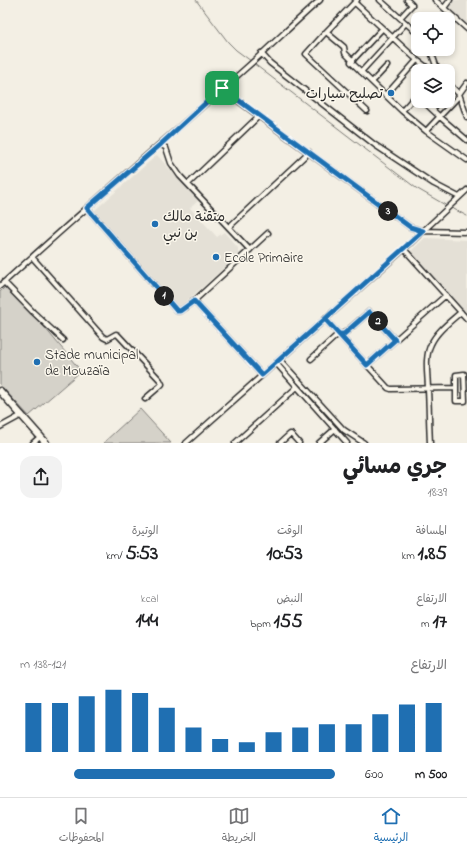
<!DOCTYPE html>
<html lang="ar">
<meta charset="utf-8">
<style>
body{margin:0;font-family:"Indie Flower","Playpen Sans Arabic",sans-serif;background:#f2f2f2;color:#202124;direction:rtl;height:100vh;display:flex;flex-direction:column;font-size:15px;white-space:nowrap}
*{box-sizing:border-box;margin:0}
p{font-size:13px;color:#757577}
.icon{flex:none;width:22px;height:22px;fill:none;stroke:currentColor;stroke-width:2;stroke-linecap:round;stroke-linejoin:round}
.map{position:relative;height:443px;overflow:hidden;direction:ltr}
.panel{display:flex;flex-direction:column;background:#fff;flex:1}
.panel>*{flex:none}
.tools{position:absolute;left:411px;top:12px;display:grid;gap:8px}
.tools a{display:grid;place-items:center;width:44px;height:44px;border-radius:8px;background:#fff;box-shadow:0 2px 6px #0003;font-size:20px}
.pin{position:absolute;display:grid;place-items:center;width:34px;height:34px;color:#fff;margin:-17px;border-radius:8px;box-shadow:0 2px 6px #0006}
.km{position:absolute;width:20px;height:20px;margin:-10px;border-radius:50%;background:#222;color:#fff;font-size:11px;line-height:20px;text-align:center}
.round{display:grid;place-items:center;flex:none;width:42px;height:42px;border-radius:12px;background:#f2f2f2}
.head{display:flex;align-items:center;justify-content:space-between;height:68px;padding:0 20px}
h1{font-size:22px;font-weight:700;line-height:30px}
.metrics{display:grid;grid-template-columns:repeat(3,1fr);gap:6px;height:68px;padding:4px 20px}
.metrics div{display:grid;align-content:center}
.metrics b{font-size:20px;font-weight:700}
.metrics small{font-size:11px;font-weight:400}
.metrics p{font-size:11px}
.chart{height:112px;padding:8px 20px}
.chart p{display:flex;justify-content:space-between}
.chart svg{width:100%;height:72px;margin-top:4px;stroke:#1f6fb2;stroke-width:6}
ul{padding:0 20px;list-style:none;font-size:13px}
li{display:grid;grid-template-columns:64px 48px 1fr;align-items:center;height:30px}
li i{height:10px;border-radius:5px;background:#1f6fb2}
.menu{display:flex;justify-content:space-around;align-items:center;height:56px;border-top:1px solid #e0e0e0;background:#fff;font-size:11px;color:#757577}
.menu a{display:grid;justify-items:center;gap:2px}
.menu .selected{color:#1f6fb2}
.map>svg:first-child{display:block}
.built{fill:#e4e0d6}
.green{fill:#d5d2c9;stroke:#807e7a}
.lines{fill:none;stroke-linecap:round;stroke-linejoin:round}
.stream{stroke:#787772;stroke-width:1}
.minor-casing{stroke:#2b2b2b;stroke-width:7}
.primary-casing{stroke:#2b2b2b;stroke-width:9}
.minor{stroke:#fbf7ec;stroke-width:4}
.primary{stroke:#fbf7ec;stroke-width:6}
.route-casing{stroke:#fff;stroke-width:8}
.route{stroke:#1f6fb2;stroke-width:5}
.poi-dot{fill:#1f6fb2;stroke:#fbf7ec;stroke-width:1.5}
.labels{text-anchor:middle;stroke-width:3;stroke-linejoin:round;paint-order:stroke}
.poi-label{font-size:14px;fill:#2b2b2b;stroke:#fbf7ec;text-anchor:start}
</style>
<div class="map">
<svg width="467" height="443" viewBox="0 0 467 443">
<rect width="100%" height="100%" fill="#f3efe4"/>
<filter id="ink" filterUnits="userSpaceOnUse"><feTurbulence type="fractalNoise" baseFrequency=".025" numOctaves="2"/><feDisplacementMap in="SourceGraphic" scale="8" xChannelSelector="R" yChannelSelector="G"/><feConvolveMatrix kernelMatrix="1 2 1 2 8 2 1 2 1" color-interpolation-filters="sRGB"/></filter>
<g filter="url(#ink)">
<path class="built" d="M454 0H467V27L447 8Z
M157 155 198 201 190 208 217 237 224 232 238 248V255L178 309 94 211Z
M425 238 467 240V313L410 252Z"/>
<path class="green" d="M5 287 45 328 81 371 29 416 0 385V292Z
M140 409 171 443H103Z"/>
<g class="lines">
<path class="stream" d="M196 0 228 42 236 50 251 61
M253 63 416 188 447 206
M450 207 467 216"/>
<defs>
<path id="minor" d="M380 0 418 34
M435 0 467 29
M355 3 417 60 432 71
M444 8 450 0
M400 18 412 5 407 0
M448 26 455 18
M382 29 351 62 402 111 426 131 467 160
M413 30 418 25
M326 32 306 54 367 111
M430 49 438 71
M261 53 270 63 375 145 434 184 459 197
M353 61 345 53 344 47 326 32 357 0
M361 72 406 23
M372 82 387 66
M448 83 459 94 467 117
M222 89 410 227 423 231 467 232
M448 92 452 87
M459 94 467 83
M386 95 417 60
M423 101 440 117 467 140
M433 109 440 101
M402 111 418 93
M426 131 459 96
M161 144 166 148 171 163 180 176 250 250
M188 184 259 116
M87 208 177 311H180L194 301 268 233
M229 227 309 152
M404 249 467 319
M32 257 103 337 107 339 116 334 118 335 160 380 162 384 160 386 145 399
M4 282 33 312 63 340
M0 286C81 212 164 141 246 68 271 46 295 22 320 0
M194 301 262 375
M325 319 388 388 391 389 456 388
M311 359 336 336C339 334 343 334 346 332L369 312 395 340
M280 360 344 430 364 443
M276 363 347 443
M367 365 446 295
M464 374 465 401H456V375Z
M0 427 22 415
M33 443 41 436
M186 443 404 249 467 190
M235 443 297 387
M280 443 290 434H291L299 443
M319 443 335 429
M430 443C429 425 429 408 428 390 428 375 424 358 431 344 437 331 451 321 461 312"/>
<path id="primary" d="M0 391 46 443"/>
</defs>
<use href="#minor" class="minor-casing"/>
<use href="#primary" class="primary-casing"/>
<use href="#minor" class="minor"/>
<use href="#primary" class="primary"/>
</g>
</g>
<g class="lines" filter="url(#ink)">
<defs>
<path id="route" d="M222 88 161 144 87 208 177 311H180L194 301 262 375 325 319 339 334H344L369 312 395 340 367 365 325 319 404 248 423 231 410 227 222 88"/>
</defs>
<use href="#route" class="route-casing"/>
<use href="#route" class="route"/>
</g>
<g class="poi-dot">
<circle cx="391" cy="93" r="4"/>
<circle cx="155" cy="224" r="4"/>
<circle cx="216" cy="257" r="4"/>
<circle cx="37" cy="362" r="4"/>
</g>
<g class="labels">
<g class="poi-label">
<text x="383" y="98" text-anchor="end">تصليح سيارات</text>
<text x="163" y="221">متقنة مالك<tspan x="163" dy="16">بن نبي</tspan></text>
<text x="224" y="262">Ecole Primaire</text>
<text x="45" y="359">Stade municipal<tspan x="45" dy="16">de Mouzaïa</tspan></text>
</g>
</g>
</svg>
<div class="tools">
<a><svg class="icon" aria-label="locate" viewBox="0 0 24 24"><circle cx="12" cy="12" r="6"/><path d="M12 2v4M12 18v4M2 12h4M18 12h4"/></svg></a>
<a><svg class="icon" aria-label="layers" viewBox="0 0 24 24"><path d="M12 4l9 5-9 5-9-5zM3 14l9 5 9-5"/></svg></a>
</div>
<div class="pin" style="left:222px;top:88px;background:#1e9e55"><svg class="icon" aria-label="arrive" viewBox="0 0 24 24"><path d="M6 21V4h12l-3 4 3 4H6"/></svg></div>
<b class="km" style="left:164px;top:296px">1</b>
<b class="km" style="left:378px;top:321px">2</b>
<b class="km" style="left:388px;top:211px">3</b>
</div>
<section class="panel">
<div class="head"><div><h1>جري مسائي</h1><p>18:39</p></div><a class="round"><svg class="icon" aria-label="share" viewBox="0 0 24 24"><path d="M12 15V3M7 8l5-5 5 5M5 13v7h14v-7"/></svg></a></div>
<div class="metrics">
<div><p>المسافة</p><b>1.85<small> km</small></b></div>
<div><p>الوقت</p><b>10:53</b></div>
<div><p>الوتيرة</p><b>5:53<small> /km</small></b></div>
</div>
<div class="metrics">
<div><p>الارتفاع</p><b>17<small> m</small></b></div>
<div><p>النبض</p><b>155<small> bpm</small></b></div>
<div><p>kcal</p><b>144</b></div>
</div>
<div class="chart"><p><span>الارتفاع</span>121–138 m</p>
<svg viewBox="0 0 160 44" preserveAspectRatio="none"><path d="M5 44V14M15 44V14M25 44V10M35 44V6M45 44V8M55 44V17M65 44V29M75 44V36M85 44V38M95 44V32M105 44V29M115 44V27M125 44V27M135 44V21M145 44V15M155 44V14"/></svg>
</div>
<ul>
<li><b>500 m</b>6:00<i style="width:83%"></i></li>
</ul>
</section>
<nav class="menu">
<a class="selected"><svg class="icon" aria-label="home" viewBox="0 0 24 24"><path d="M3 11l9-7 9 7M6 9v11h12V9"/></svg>الرئيسية</a>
<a><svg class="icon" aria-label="map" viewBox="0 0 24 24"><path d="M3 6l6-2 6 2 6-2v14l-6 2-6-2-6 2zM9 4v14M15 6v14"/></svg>الخريطة</a>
<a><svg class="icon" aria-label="saved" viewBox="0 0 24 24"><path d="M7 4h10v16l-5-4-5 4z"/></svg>المحفوظات</a>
</nav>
